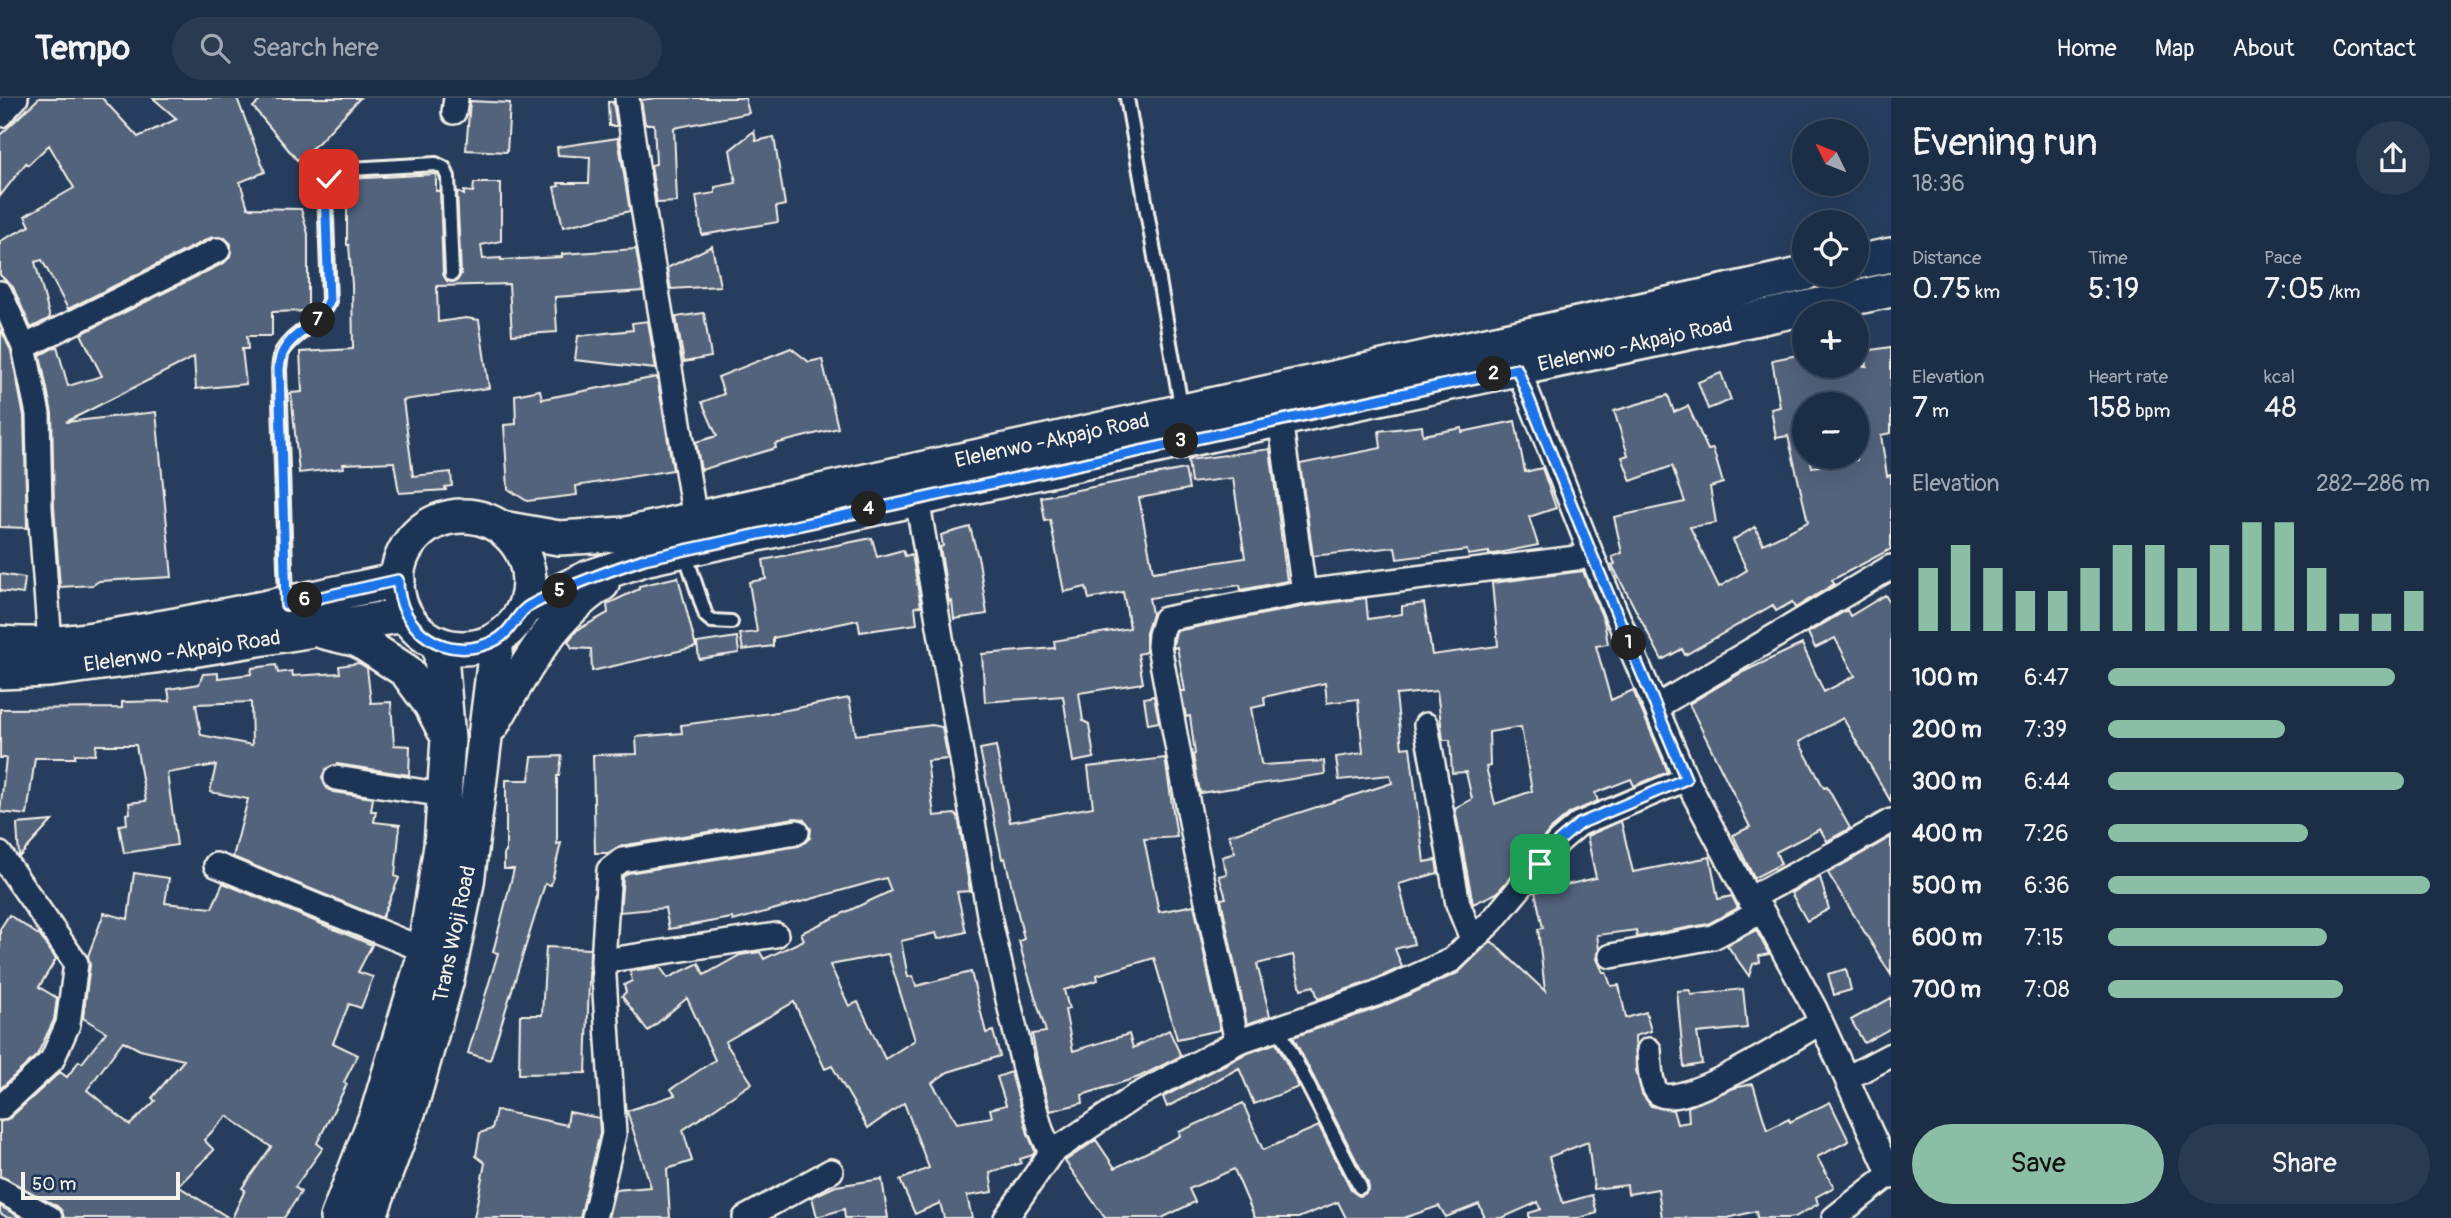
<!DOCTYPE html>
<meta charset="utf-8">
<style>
body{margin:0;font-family:Pangolin,sans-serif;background:#293a51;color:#f1f3f6;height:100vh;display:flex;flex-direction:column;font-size:26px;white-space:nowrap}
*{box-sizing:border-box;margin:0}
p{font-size:23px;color:#a0a8b3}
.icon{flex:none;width:38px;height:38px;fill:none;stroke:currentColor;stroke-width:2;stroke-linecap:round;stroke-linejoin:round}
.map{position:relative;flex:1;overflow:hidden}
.details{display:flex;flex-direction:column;background:#1c2e46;width:560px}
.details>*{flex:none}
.needle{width:46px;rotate:313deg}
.tools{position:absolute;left:1792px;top:21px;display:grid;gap:14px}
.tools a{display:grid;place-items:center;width:77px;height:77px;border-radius:50%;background:#1c2e46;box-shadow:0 7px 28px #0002,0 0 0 2px #3a4a5f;font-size:35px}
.scale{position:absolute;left:21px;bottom:18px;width:159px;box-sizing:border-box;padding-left:7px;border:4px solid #f4f1e8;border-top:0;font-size:19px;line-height:24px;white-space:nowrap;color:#f4f1e8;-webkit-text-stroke:5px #1d3557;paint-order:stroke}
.pin{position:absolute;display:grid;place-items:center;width:60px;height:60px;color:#fff;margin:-30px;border-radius:14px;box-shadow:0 4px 10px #0006}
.km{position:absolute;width:35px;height:35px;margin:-18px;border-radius:50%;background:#222;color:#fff;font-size:19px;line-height:35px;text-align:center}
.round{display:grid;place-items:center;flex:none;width:74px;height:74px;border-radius:37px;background:#293a51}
.overview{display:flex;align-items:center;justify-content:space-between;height:119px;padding:0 21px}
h1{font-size:38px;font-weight:600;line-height:52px}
.metrics{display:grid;grid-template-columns:repeat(3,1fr);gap:10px;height:119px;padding:7px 21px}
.metrics div{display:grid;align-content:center}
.metrics b{font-size:30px;font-weight:600}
.metrics small{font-size:19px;font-weight:400}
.metrics p{font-size:19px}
.chart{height:196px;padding:14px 21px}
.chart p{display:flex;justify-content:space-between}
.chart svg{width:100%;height:126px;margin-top:7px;stroke:#8abfa5;stroke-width:6}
.button{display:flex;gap:14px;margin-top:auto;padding:14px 21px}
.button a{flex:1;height:80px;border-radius:42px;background:#8abfa5;color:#111;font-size:28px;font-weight:600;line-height:80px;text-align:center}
.button a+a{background:#293a51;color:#f1f3f6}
ul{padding:0 21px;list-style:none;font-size:23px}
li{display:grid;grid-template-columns:112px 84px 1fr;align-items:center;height:52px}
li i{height:18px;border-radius:9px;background:#8abfa5}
header{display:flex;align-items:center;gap:42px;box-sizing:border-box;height:98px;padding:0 35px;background:#1c2e46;border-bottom:2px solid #3a4a5f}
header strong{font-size:33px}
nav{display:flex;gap:38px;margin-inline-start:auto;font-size:24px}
.search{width:490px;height:63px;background:#293a51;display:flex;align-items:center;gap:18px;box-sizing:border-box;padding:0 24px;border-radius:38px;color:#a0a8b3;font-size:26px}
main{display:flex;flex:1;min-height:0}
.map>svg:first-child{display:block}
.building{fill:#52647b;stroke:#f4f1e8;stroke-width:2;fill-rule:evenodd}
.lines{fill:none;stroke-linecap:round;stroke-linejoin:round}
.lane-casing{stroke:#f4f1e8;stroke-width:18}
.street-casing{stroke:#f4f1e8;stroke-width:28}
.secondary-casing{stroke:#f4f1e8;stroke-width:38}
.lane{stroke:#1d3557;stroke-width:12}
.street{stroke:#1d3557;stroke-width:23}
.secondary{stroke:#1d3557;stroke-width:33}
.route-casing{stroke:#fff;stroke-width:14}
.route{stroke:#1a73e8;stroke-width:9}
.labels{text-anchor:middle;stroke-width:5;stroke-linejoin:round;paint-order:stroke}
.street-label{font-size:21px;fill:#f4f1e8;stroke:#1d3557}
</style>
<header>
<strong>Tempo</strong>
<div class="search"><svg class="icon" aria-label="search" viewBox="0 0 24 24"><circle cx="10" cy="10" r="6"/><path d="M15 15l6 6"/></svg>Search here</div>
<nav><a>Home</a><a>Map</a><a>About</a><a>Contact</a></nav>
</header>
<main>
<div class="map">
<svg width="1891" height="1120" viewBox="0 0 1891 1120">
<rect width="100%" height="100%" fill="#263d5d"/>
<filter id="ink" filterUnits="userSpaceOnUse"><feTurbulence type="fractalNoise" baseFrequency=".0143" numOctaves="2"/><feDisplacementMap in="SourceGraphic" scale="14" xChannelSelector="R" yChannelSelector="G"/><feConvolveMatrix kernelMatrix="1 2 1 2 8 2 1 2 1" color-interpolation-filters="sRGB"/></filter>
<g filter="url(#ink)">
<path class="building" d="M39 0H102L138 39 177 21 153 0H237L265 74 240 84 248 110 301 111 308 136V213L272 214V238H247L248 251H242L246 286 196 291 194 259 66 324 156 314 172 479 99 483 93 487 60 489 54 409 52 315 40 257 57 248 68 288 102 278 81 236 224 165 230 159 231 146 225 140 212 139 68 211 42 162 35 164 50 220 31 230 13 189 0 177V143L30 128 25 118 74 90 49 47 28 67 26 65 0 98V37Z
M263 0H360L319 44 297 62 253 9Z
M656 0H745L749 15 674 30 677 104 657 105 651 67 656 66 654 26H645L641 2Z
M470 3 510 5 507 54 466 52Z
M608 4H613L617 28H609Z
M754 33 756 43 774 39 785 107 776 109 778 124 702 137 696 98 715 95V89L736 85 730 52Z
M618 40 630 113 563 129 554 89 559 88 558 85H589L590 59 558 57 557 49Z
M436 76V93H440L443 176 447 183 456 184 461 176 457 93 464 97V93L473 94 474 85H501V143L481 147 483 161 501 160V162L562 159V156L636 151 643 193 555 199 557 234 512 237 509 186 437 188 438 224 466 220 479 222 489 290 403 302 413 378 451 374 452 388 445 389 446 392 399 395 394 364 343 366 344 370 299 375 291 295 302 294 300 254 353 251 352 187 349 147H347V81Z
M712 148 720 188 671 191 667 170Z
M704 215 711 259 684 264 676 219Z
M648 223 656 271 575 262 578 238 633 232 632 225Z
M1 231 11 253 24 318 27 430 0 429Z
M1891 249V335L1881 337 1887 378 1891 377V451L1832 482 1834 486 1795 510 1792 504 1776 513 1773 507 1685 557 1682 551 1662 562 1612 467 1615 466 1612 459 1622 455 1614 419 1685 404 1672 368 1631 383 1622 359 1628 357 1614 313 1668 297 1674 314 1688 308 1708 352 1713 351 1723 385 1710 389 1716 425 1690 429 1719 489 1747 472 1733 442 1755 429 1763 446 1808 424 1788 338 1776 340 1771 311 1780 309 1772 262 1803 256 1804 268H1867L1864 253ZM1804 306H1857V362L1812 369 1810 359H1804Z
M791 250 809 264 822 261 838 330 775 346 776 350 701 372 696 344 717 338 702 304 724 296 718 279Z
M1721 275 1731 302 1708 311 1698 284Z
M657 279 673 372 576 388 577 397 527 403 508 391 504 327 516 326 515 297 540 292 542 301Z
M1515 323 1525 374 1542 370 1556 410 1529 419 1538 447 1489 457V454L1468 457 1467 452 1397 461 1395 449 1313 458 1300 366 1381 350 1379 333 1422 328 1423 337 1462 330V334Z
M1270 351 1287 483 1241 492 1240 487 1149 500 1152 516 1146 535V554L1138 556 1143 585 1079 595 1083 623 1089 626 1094 660 1073 664 1063 598 985 604 982 556 1055 550 1054 543 1130 530 1123 494 1089 501 1086 489 1064 494 1050 422 1045 423 1041 399 1185 371 1189 391 1139 400 1153 474 1245 460 1233 380 1191 385 1188 362Z
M970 429 979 463 987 516 954 521 952 503 949 504 940 449 943 448 941 437Z
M872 440 877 459 903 452 905 458 912 456 921 508 915 509 917 526 860 534 858 522 773 540V548L743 552 740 536 757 534 749 484 766 481 763 462Z
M1583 473 1604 523 1608 546 1596 548 1611 602 1633 592 1668 674 1634 688 1631 681 1595 695 1598 703 1570 715 1550 732 1497 795 1473 806 1455 711 1472 701 1466 674 1452 675 1450 642H1443L1437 593 1396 597 1402 650 1410 649 1424 764 1436 762 1438 775 1399 786 1414 846 1395 851 1402 869 1371 883 1318 901 1314 888 1301 891 1293 857 1257 866 1270 918 1247 926 1221 801 1226 800 1219 778 1227 776 1222 759 1235 755 1229 737 1392 685 1390 677 1339 682 1336 659 1363 655 1358 601 1327 605 1325 585 1264 599 1265 607 1251 610 1261 665 1263 667 1324 663 1325 676 1200 695 1193 657 1195 656 1190 618 1186 619 1181 593H1185L1177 549 1174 550 1173 547 1176 533 1306 508 1366 500 1368 521 1402 516V508L1424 505 1432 557 1498 548 1492 485ZM1521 629 1532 693 1495 706 1486 669 1490 668 1489 634Z
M0 476 25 480 23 496 0 493Z
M678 479 696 549 592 573 591 551 572 550 568 543 577 532 608 515 607 506 639 491V488Z
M1885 497 1891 507V704L1843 620 1799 644 1824 690 1827 689 1850 730 1827 743 1820 731 1776 754 1781 766 1754 780 1733 737 1750 729 1689 606 1741 575 1802 546 1824 594 1855 578 1835 540 1815 550 1808 535 1847 512 1850 518Z
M737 539 739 555 699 561 697 545Z
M359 565 367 570 371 605 391 604 394 647 410 648 409 677 337 666 326 671 322 679 327 690 333 694 373 700 371 713H376L374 724 400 727 395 778 399 780 382 820 233 759 248 701 210 694 216 667 167 675 177 747 124 755 119 727 127 726 126 716 130 715 129 705 146 703 136 647H96L95 657 75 656V660H35L27 717 0 714 6 660H0V611L122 610V604L170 603 168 591 199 586 203 576 218 575V580L251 576 252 570 276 567 278 575 292 573 293 578 340 575 339 568ZM251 604 252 647 201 637 196 606Z
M1154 598 1159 624 1148 626 1144 600Z
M849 600 856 637 932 627 942 629 948 661 927 663 934 718 955 716 958 718 970 793 957 794 966 834 938 841 936 835 901 843 908 879 913 878 916 888 971 874 986 935 993 933 1000 958 948 974 932 985 957 1025 992 1019 990 1011 1006 1007 997 979 1011 974 1028 1036 1035 1053 1033 1057 1020 1061 1021 1065 990 1075 993 1094 967 1098 972 1120H944L940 1105 915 1116 900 1082 929 1070 904 1005 868 1030 832 968 825 971 794 904 725 944 752 985 683 1032 692 1063 667 1071 670 1120H608L615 1092 651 1089 627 1013 675 997 671 991 715 962 687 900 648 933 622 898 626 894 624 887 632 883 630 873 660 869 668 880 699 865 704 877 740 857 760 854 764 861 804 842 801 835 891 793 886 780 733 823 732 820 669 831 665 810 620 814 623 779 628 775 799 748 810 740 811 731 803 721 795 720 620 748 608 755H595L593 657 637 656 636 639 682 635 681 627 771 615ZM888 856 915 942 885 961 858 904 849 908 830 867Z
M996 648 1010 724 1093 709 1088 669 1165 660 1177 739 1144 741 1159 814 1194 807 1220 932 1177 941 1154 860 1097 877 1098 882 1064 892 1069 911 1065 912 1073 953 1129 936 1133 950 1169 932 1181 958 1139 979 1082 997 1083 1005 1050 1013 1040 976 1032 936 1046 934 1025 866 1019 843 1024 841 1005 760 1002 761 980 651Z
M562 658 559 678H557V746L561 745 551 787 545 786 490 962 468 955 498 855 493 854 514 771H504V756L506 754V682H529L532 659Z
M52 723 19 759 17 726Z
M1621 723 1633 774 1710 759 1718 801 1732 798 1738 810 1708 826 1637 839 1636 832 1597 837 1599 851 1597 861 1603 874H1606L1611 888 1619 887 1626 920 1646 914 1651 933 1635 938 1636 972 1642 996 1651 1008 1673 1012 1677 1026 1689 1024 1688 1009 1734 990 1753 986 1767 1032 1789 1021 1790 1024 1830 1004 1849 1043 1817 1059 1834 1089 1816 1099 1818 1106 1795 1119 1788 1120H1757L1756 1113 1728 1120H1662L1658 1091 1628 1096 1627 1087 1594 1091 1588 1044 1549 1059 1563 1105 1592 1097 1597 1115 1579 1120H1529V1115L1542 1111H1540L1538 1104 1502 1120H1485L1479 1106 1446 1119 1439 1108 1404 1120H1346L1338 1104 1298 1120H1255L1234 1071 1189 1091 1195 1104 1162 1120H1105L1065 1063 1096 1042 1115 1070 1180 1038 1179 1034 1243 1005 1263 1052 1319 1028 1352 1093 1359 1098 1365 1096 1369 1090 1368 1085 1293 939 1381 909 1458 875 1491 843 1545 893 1538 831 1543 830 1535 794 1596 780 1587 738Z
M1891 739V877L1828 775Z
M134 775 169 780 165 805 212 810 223 785 372 847 358 874 373 879 361 910 349 906 333 945 358 957 344 984 347 986 317 1045 323 1050 295 1089 301 1094 284 1120H232L245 1092 242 1090 271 1049 227 1018 204 1042 214 1052 178 1088 229 1120H64L62 1113 57 1108 0 1078V1024L10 1020 60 974 67 979 79 963 82 965 106 934 83 920 90 867 88 858 104 815 128 821ZM123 943 140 952 184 962 152 1000 155 1003 130 1027 87 992Z
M1820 779 1829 811 1807 823 1791 795Z
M9 817 40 838 56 861 39 889 57 900 54 922 37 957 0 991V831Z
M1756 832 1769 856 1759 858 1760 864 1753 866 1749 878 1727 847Z
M546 849 590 851 586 975 519 976 520 917H542Z
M1846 871 1851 892 1834 897 1828 876Z
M1743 891 1747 930 1697 935 1702 966 1684 969 1677 893 1690 892 1691 897Z
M1891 900V930L1864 945 1851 922Z
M1276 945 1299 989 1254 1006 1239 970 1167 1009 1163 999 1243 957Z
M496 1012 567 1027 569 1014 599 1020 600 1035 580 1120H474L485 1065 476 1058 480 1035 492 1031Z
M882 1081 888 1120H845L844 1111 817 1119 812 1099 836 1088Z
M0 1108 21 1120H8L0 1115Z"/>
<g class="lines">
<defs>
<path id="lane" d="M1127 0 1182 313
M684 452 706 518 712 523 731 524
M286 503 279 271C280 266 280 259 282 254 294 233 318 230 329 203L325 90C330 77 337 74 350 71L436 66 444 70 448 79 452 176
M1279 931 1360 1089"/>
<path id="street" d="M627 0 643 109 695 421
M454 14 456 0
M0 17 16 0
M0 195 24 249 38 316 40 410 50 546
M24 249 218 152
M1518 271 1592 458 1686 681 1749 801 1762 813 1815 911 1891 1079
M1280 321 1304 494
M917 401 991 828 1026 979 1041 1032 1051 1055
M1656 609 1891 469
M1426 627 1458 806 1472 841
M336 680 444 697
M0 756 76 865 68 926 52 962 0 1010
M216 767 424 852
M1749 801 1839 753 1891 723
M1611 858 1713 839 1762 813
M603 863 776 837
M1237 944 1196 751 1159 548 1160 537 1165 521 1304 494 1592 458
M1649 952C1650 964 1649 991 1661 997 1686 1009 1795 940 1821 924
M1847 980 1891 957
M0 1092 50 1120
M594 1120 614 1036 603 863 609 772 622 762 797 734
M745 1120 831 1073
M1006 1120 1051 1055 1134 999 1237 944 1376 896 1452 862 1492 823 1559 743 1579 726 1686 681
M1834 1120 1890 1076"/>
<path id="secondary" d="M1857 164 1891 157
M397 484a66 66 0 1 1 132 0a66 66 0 1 1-132 0Z
M502 430 559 440 626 436 1804 176
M525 510 587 480 644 461 1323 312 1891 192
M324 534 358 542 406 573 431 607 444 632
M0 545C59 550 118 537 176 527 250 513 324 498 398 482
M0 574 49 572 155 558 405 517
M492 627C521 577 551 518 602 486
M337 1120 378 1013 422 866 441 748 448 641 440 546
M369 1120 412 1004 447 881 467 785 497 542"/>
</defs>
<use href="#lane" class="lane-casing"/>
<use href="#street" class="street-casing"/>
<use href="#secondary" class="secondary-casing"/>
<use href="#lane" class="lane"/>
<use href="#street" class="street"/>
<use href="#secondary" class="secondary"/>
</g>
</g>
<g class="lines" filter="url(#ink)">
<defs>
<path id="route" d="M329 81 325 90 329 203C318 230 293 233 283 254 280 259 280 266 279 271L286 507 398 482C398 533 448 567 496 542 512 534 517 514 529 508 566 488 605 474 644 461L1517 271 1592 457 1686 681 1579 726 1559 743 1540 766"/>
</defs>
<use href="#route" class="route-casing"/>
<use href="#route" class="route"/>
</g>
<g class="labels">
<g class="street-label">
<text transform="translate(1635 246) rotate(-12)" y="7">Elelenwo -Akpajo Road</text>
<text transform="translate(1052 342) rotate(-12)" y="7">Elelenwo -Akpajo Road</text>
<text transform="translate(182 553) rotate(-8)" y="7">Elelenwo -Akpajo Road</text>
<text transform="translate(454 836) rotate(-78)" y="7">Trans Woji Road</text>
</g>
</g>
</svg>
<div class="tools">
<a><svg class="needle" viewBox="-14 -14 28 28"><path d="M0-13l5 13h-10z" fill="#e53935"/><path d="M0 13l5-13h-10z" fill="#a0a8b3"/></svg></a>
<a><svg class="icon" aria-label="locate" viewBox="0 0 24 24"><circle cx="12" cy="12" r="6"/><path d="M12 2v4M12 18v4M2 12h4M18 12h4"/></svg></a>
<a>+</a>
<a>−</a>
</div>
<div class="scale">50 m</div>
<div class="pin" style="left:1540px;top:766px;background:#1e9e55"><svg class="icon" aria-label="arrive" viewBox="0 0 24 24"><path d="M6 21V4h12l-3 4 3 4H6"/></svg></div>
<div class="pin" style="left:329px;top:81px;background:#d93025"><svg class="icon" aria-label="check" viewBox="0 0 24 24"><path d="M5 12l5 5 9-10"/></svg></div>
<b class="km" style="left:1629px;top:545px">1</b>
<b class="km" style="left:1494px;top:276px">2</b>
<b class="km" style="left:1181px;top:343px">3</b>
<b class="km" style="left:869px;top:411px">4</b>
<b class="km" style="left:560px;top:493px">5</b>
<b class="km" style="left:305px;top:502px">6</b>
<b class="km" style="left:318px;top:222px">7</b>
</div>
<section class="details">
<div class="overview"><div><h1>Evening run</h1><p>18:36</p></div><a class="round"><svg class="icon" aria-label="share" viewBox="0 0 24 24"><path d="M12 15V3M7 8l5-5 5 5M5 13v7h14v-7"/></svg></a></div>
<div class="metrics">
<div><p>Distance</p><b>0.75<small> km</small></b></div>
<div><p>Time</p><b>5:19</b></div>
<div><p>Pace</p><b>7:05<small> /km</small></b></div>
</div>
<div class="metrics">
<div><p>Elevation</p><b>7<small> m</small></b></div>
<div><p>Heart rate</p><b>158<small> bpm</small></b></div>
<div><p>kcal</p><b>48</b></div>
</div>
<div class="chart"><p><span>Elevation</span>282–286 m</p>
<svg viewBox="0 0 160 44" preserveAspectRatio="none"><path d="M5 44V22M15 44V14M25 44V22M35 44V30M45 44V30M55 44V22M65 44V14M75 44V14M85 44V22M95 44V14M105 44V6M115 44V6M125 44V22M135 44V38M145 44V38M155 44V30"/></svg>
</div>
<ul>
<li><b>100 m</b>6:47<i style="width:89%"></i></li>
<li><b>200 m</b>7:39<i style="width:55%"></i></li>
<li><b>300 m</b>6:44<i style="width:92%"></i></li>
<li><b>400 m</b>7:26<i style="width:62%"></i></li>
<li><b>500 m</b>6:36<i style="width:100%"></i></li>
<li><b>600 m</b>7:15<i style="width:68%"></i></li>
<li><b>700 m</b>7:08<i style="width:73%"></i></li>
</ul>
<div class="button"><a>Save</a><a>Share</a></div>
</section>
</main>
